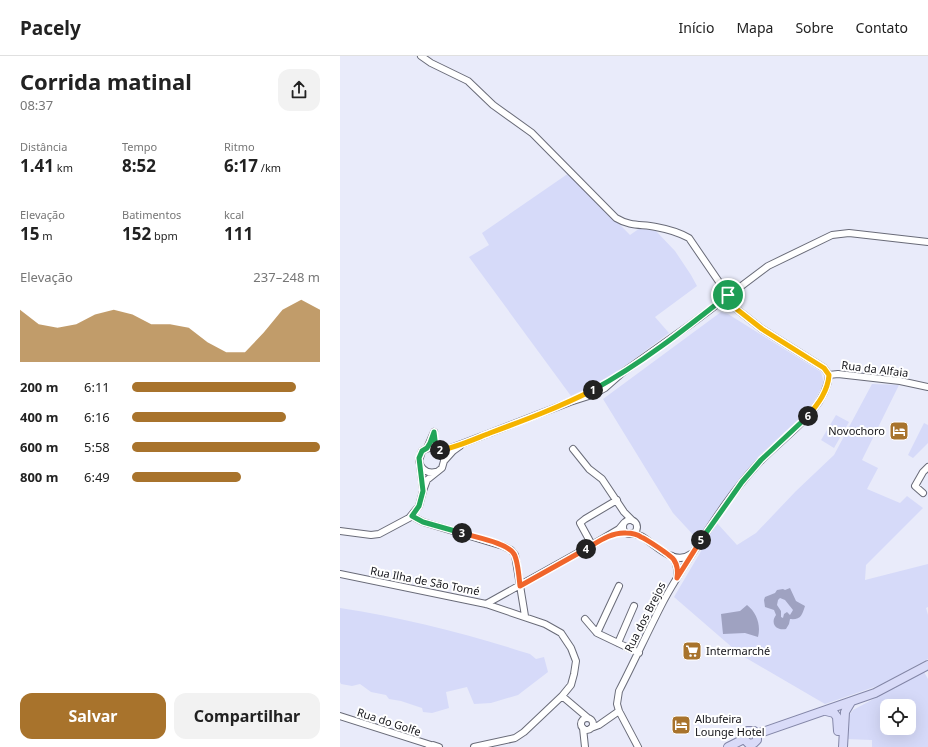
<!DOCTYPE html>
<html lang="pt">
<meta charset="utf-8">
<style>
body{margin:0;font-family:"Noto Sans",sans-serif;background:#f2f2f2;color:#222;height:100vh;display:flex;flex-direction:column;font-size:15px;white-space:nowrap}
*{box-sizing:border-box;margin:0}
p{font-size:13px;color:#767676}
.icon{flex:none;width:22px;height:22px;fill:none;stroke:currentColor;stroke-width:2;stroke-linecap:round;stroke-linejoin:round}
.map{position:relative;flex:1;overflow:hidden}
.panel{display:flex;flex-direction:column;background:#fff;width:340px}
.panel>*{flex:none}
.tools{position:absolute;left:540px;top:643px;display:grid;gap:8px}
.tools a{display:grid;place-items:center;width:36px;height:36px;border-radius:8px;background:#fff;box-shadow:0 4px 16px #0002;font-size:20px}
.pin{position:absolute;display:grid;place-items:center;width:34px;height:34px;color:#fff;margin:-17px;border:2px solid #fff;border-radius:50%;box-shadow:0 1px 4px #0007}
.km{position:absolute;width:20px;height:20px;margin:-10px;border-radius:50%;background:#222;color:#fff;font-size:11px;line-height:20px;text-align:center}
.round{display:grid;place-items:center;flex:none;width:42px;height:42px;border-radius:12px;background:#f2f2f2}
.head{display:flex;align-items:center;justify-content:space-between;height:68px;padding:0 20px}
h1{font-size:22px;font-weight:700;line-height:30px}
.metrics{display:grid;grid-template-columns:repeat(3,1fr);gap:6px;height:68px;padding:4px 20px}
.metrics div{display:grid;align-content:center}
.metrics b{font-size:17px;font-weight:700}
.metrics small{font-size:11px;font-weight:400}
.metrics p{font-size:11px}
.chart{height:112px;padding:8px 20px}
.chart p{display:flex;justify-content:space-between}
.chart svg{width:100%;height:72px;margin-top:4px;fill:#a8732c;opacity:.7}
.cta{display:flex;gap:8px;margin-top:auto;padding:8px 20px}
.cta a{flex:1;height:46px;border-radius:12px;background:#a8732c;color:#fff;font-size:16px;font-weight:700;line-height:46px;text-align:center}
.cta a+a{background:#f2f2f2;color:#222}
ul{padding:0 20px;list-style:none;font-size:13px}
li{display:grid;grid-template-columns:64px 48px 1fr;align-items:center;height:30px}
li i{height:10px;border-radius:5px;background:#a8732c}
header{display:flex;align-items:center;gap:24px;box-sizing:border-box;height:56px;padding:0 20px;background:#fff;border-bottom:1px solid #e0e0e0}
header strong{font-size:19px}
nav{display:flex;gap:22px;margin-inline-start:auto;font-size:14px}
main{display:flex;flex:1;min-height:0}
.map>svg:first-child{display:block}
.green{fill:#d6daf9;fill-rule:evenodd}
.water{fill:#9fa2c1;fill-rule:evenodd}
.lines{fill:none;stroke-linecap:round;stroke-linejoin:round}
.minor-casing{stroke:#696b78;stroke-width:8}
.major-casing{stroke:#8386a7;stroke-width:10}
.minor{stroke:#fff;stroke-width:6}
.major{stroke:#d9dbf8;stroke-width:8}
.split-1-casing{stroke:#fff;stroke-width:8}
.split-2-casing{stroke:#fff;stroke-width:8}
.split-3-casing{stroke:#fff;stroke-width:8}
.split-4-casing{stroke:#fff;stroke-width:8}
.split-5-casing{stroke:#fff;stroke-width:8}
.split-6-casing{stroke:#fff;stroke-width:8}
.split-7-casing{stroke:#fff;stroke-width:8}
.split-1{stroke:#22a559;stroke-width:5}
.split-2{stroke:#f5b400;stroke-width:5}
.split-3{stroke:#22a559;stroke-width:5}
.split-4{stroke:#f0652b;stroke-width:5}
.split-5{stroke:#f0652b;stroke-width:5}
.split-6{stroke:#22a559;stroke-width:5}
.split-7{stroke:#f5b400;stroke-width:5}
.labels{text-anchor:middle;stroke-width:4;stroke-linejoin:round;paint-order:stroke}
.street-label{font-size:11px;fill:#141419;stroke:#fff}
.poi-label{font-size:11px;fill:#141419;stroke:#fff;text-anchor:start}
</style>
<header>
<strong>Pacely</strong>
<nav><a>Início</a><a>Mapa</a><a>Sobre</a><a>Contato</a></nav>
</header>
<main>
<section class="panel">
<div class="head"><div><h1>Corrida matinal</h1><p>08:37</p></div><a class="round"><svg class="icon" aria-label="share" viewBox="0 0 24 24"><path d="M12 15V3M7 8l5-5 5 5M5 13v7h14v-7"/></svg></a></div>
<div class="metrics">
<div><p>Distância</p><b>1.41<small> km</small></b></div>
<div><p>Tempo</p><b>8:52</b></div>
<div><p>Ritmo</p><b>6:17<small> /km</small></b></div>
</div>
<div class="metrics">
<div><p>Elevação</p><b>15<small> m</small></b></div>
<div><p>Batimentos</p><b>152<small> bpm</small></b></div>
<div><p>kcal</p><b>111</b></div>
</div>
<div class="chart"><p><span>Elevação</span>237–248 m</p>
<svg viewBox="0 0 160 44" preserveAspectRatio="none"><path d="M0 44V12L10 21L20 23L30 21L40 15L50 12L60 15L70 21L80 21L90 23L100 32L110 38L120 38L130 26L140 12L150 6L160 12V44z"/></svg>
</div>
<ul>
<li><b>200 m</b>6:11<i style="width:87%"></i></li>
<li><b>400 m</b>6:16<i style="width:82%"></i></li>
<li><b>600 m</b>5:58<i style="width:100%"></i></li>
<li><b>800 m</b>6:49<i style="width:58%"></i></li>
</ul>
<div class="cta"><a>Salvar</a><a>Compartilhar</a></div>
</section>
<div class="map">
<svg width="588" height="691" viewBox="0 0 588 691">
<rect width="100%" height="100%" fill="#e9ebfa"/>
<path class="green" d="M229 117 290 179 300 172 316 175 335 195 351 219 357 230 315 261 329 277 270 321 231 340 129 201 149 189 142 177Z
M381 256 388 258 481 316 484 327 470 353 428 392 401 422 357 483 333 457 263 343Z
M532 328 559 329 522 404 538 412 527 433 560 447 567 440 583 452 526 509 525 524 588 508V551L586 552 588 559V603L540 629 485 648 401 599 334 541 364 490 376 466 397 489 416 477 456 435 494 399Z
M496 359 509 366 494 392 481 384Z
M584 367 588 369V387L573 402 568 399Z
M0 552C65 562 127 578 190 598L196 603 204 601 208 616 178 639 151 647 134 648 127 631 106 636 109 652 92 657 83 656 82 652 61 645 49 643 46 639 31 636 20 628 12 630 1 628 0 626Z
M584 616 588 623V691H532V684L506 683V663L513 654ZM547 650H569V672H547Z"/>
<path class="water" d="M450 532 456 545 465 550C462 559 461 564 450 563L449 568 446 573C436 575 430 567 436 559L434 554 425 551 424 544 425 541 435 537 437 534 443 533 445 534ZM440 542 445 544 453 554 450 559 447 556 444 558 443 562 441 561V555L437 549 438 544Z
M407 549C417 557 421 569 418 581L405 577 383 578 381 558 400 555Z"/>
<g class="lines">
<defs>
<path id="minor" d="M81 0 91 7 128 25 153 49 192 77 276 162C291 171 301 168 316 171 327 173 340 177 349 182L388 239 394 251 422 273 484 312 489 319
M489 319 498 318 560 325 588 331
M87 392 94 376
M233 393 249 413 262 423 284 456 293 465
M100 394H105L124 387 230 346 252 339 265 332 282 317 351 268 428 210 492 179 509 177 588 186
M80 409 83 433
M96 416C87 418 81 413 79 405L82 395C92 388 104 393 104 405
M583 437 575 430 583 416 588 411
M72 460 83 466 163 490 171 494 175 499 185 560
M283 471a7 7 0 1 1 14 0a7 7 0 1 1-14 0Z
M0 475 31 479 39 478 69 462 79 450 83 435 87 424 102 412 104 405 113 395 120 390
M292 477C295 478 298 479 301 480 315 488 334 511 351 498
M252 489 240 467 245 463 277 444
M332 500C337 507 338 513 337 521
M0 518 146 548 205 568 221 577 231 592 236 605 234 618 231 629 222 640 184 676 175 682 134 691
M146 548 252 489 279 473 284 467
M245 563 257 577 299 597
M257 577 279 530
M278 587 294 550
M222 640 248 662
M0 660 91 689
M241 668a6 6 0 1 1 12 0a6 6 0 1 1-12 0Z
M243 672 245 691
M251 672 259 669 279 655
M89 691 93 689 99 691
M298 691 279 655 277 648 279 635C294 606 308 575 323 546 334 525 347 506 360 486 377 460 394 434 415 411 438 384 486 356 489 319"/>
<path id="major" d="M486 655 494 657 497 661 498 675
M417 678 535 637 588 609
M404 683V679L407 675H414L417 678
M404 683 409 688 414 687 417 684V678
M388 691 404 683
M503 691 505 656 511 646"/>
</defs>
<use href="#minor" class="minor-casing"/>
<use href="#major" class="major-casing"/>
<use href="#minor" class="minor"/>
<use href="#major" class="major"/>
</g>
<g class="lines">
<defs>
<path id="split-1" d="M253 334C301 308 345 273 388 239"/>
<path id="split-2" d="M100 394C113 393 137 382 150 377 185 364 220 351 253 334"/>
<path id="split-3" d="M100 394 96 392 94 376 90 387 87 392 82 395 79 402 83 435 79 450 72 460 83 466 122 477"/>
<path id="split-4" d="M122 477C134 481 168 487 174 498 178 505 179 521 180 530L246 493"/>
<path id="split-5" d="M246 493C258 486 271 476 286 477 291 477 297 478 301 481 306 483 332 500 334 504 338 510 338 516 337 522L361 484"/>
<path id="split-6" d="M361 484 402 426 421 404 468 360"/>
<path id="split-7" d="M388 239 394 251 422 273 484 312 489 319C488 335 478 348 468 360"/>
</defs>
<use href="#split-1" class="split-1-casing"/>
<use href="#split-2" class="split-2-casing"/>
<use href="#split-3" class="split-3-casing"/>
<use href="#split-4" class="split-4-casing"/>
<use href="#split-5" class="split-5-casing"/>
<use href="#split-6" class="split-6-casing"/>
<use href="#split-7" class="split-7-casing"/>
<use href="#split-1" class="split-1"/>
<use href="#split-2" class="split-2"/>
<use href="#split-3" class="split-3"/>
<use href="#split-4" class="split-4"/>
<use href="#split-5" class="split-5"/>
<use href="#split-6" class="split-6"/>
<use href="#split-7" class="split-7"/>
</g>
<defs>
<symbol id="hotel-square" viewBox="-11 -11 22 22"><rect x="-9" y="-9" width="18" height="18" rx="4" fill="#a8732c" stroke="#fff"/><path d="M-6-4.5h1.5V1H6V5H4.5V3h-9V5H-6ZM-4 0a1.8 1.8 0 1 1 3.6 0ZM.5 0V-2.5h3Q6-2.5 6 0Z" fill="#fff"/></symbol>
<symbol id="supermarket-square" viewBox="-11 -11 22 22"><rect x="-9" y="-9" width="18" height="18" rx="4" fill="#a8732c" stroke="#fff"/><path d="M-6-5.5h2.5l.6 2H6L4.5 2H-2.5L-4.4-4H-6ZM-1.5 3.2a1.3 1.3 0 1 0 .1 0ZM3 3.2a1.3 1.3 0 1 0 .1 0Z" fill="#fff"/></symbol>
</defs>
<g fill-rule="evenodd">
<use href="#hotel-square" x="548" y="364" width="22" height="22"/>
<use href="#supermarket-square" x="341" y="584" width="22" height="22"/>
<use href="#hotel-square" x="330" y="658" width="22" height="22"/>
</g>
<g class="labels">
<g class="street-label">
<text transform="translate(535 313) rotate(7)" y="4">Rua da Alfaia</text>
<text transform="translate(85 525) rotate(11)" y="4">Rua Ilha de São Tomé</text>
<text transform="translate(305 561) rotate(-63)" y="4">Rua dos Brejos</text>
<text transform="translate(49 666) rotate(18)" y="4">Rua do Golfe</text>
</g>
<g class="poi-label">
<text x="545" y="379" text-anchor="end">Novochoro</text>
<text x="366" y="599">Intermarché</text>
<text x="355" y="667">Albufeira<tspan x="355" dy="13">Lounge Hotel</tspan></text>
</g>
</g>
</svg>
<div class="tools">
<a><svg class="icon" aria-label="locate" viewBox="0 0 24 24"><circle cx="12" cy="12" r="6"/><path d="M12 2v4M12 18v4M2 12h4M18 12h4"/></svg></a>
</div>
<div class="pin" style="left:388px;top:239px;background:#1e9e55"><svg class="icon" aria-label="arrive" viewBox="0 0 24 24"><path d="M6 21V4h12l-3 4 3 4H6"/></svg></div>
<b class="km" style="left:253px;top:334px">1</b>
<b class="km" style="left:100px;top:394px">2</b>
<b class="km" style="left:122px;top:477px">3</b>
<b class="km" style="left:246px;top:493px">4</b>
<b class="km" style="left:361px;top:484px">5</b>
<b class="km" style="left:468px;top:360px">6</b>
</div>
</main>
